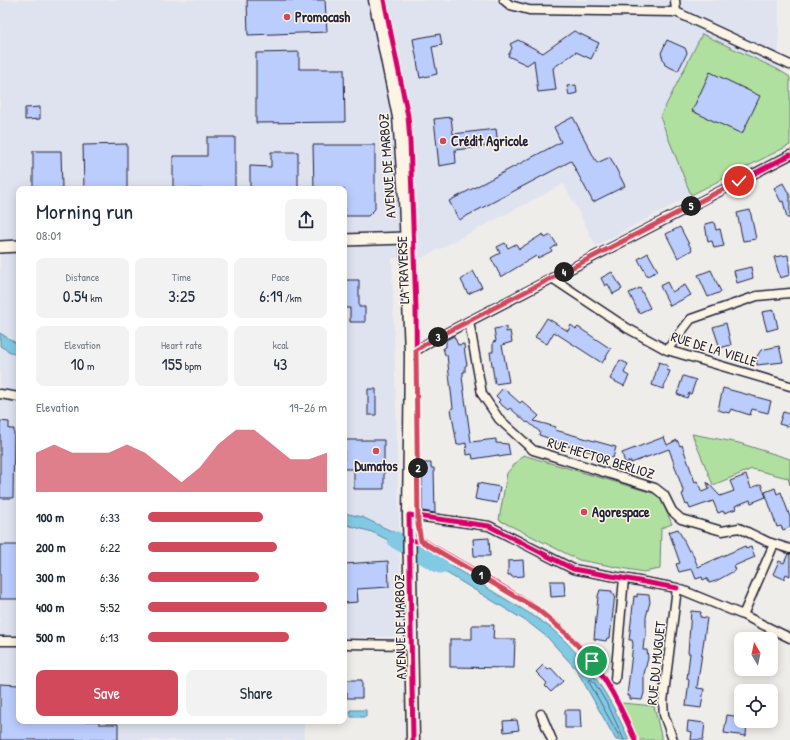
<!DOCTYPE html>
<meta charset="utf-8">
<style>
body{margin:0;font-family:"Patrick Hand",sans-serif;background:#f2f2f3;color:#1f2937;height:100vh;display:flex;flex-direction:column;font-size:15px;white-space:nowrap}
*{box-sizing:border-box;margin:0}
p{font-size:13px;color:#747a83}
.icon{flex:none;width:22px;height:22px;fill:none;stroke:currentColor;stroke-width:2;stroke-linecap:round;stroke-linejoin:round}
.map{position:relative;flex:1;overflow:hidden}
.drawer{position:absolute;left:16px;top:186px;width:331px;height:538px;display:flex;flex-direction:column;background:#fff;border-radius:8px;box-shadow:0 2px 10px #0003}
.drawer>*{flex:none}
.needle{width:26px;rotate:351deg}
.tools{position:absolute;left:734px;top:632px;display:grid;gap:8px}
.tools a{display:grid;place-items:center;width:44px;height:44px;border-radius:8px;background:#fff;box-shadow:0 2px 10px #0003;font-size:20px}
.pin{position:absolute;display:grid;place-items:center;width:34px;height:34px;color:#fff;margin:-17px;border:2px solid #fff;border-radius:50%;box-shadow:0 1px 4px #0007}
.km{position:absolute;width:20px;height:20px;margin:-10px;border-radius:50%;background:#222;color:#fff;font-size:11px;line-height:20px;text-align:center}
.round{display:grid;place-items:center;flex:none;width:42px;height:42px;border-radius:8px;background:#f2f2f3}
.overview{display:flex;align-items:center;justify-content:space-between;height:68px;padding:0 20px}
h1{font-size:22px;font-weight:600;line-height:30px}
.metrics{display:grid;grid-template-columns:repeat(3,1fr);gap:6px;height:68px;padding:4px 20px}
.metrics div{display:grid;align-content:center;border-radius:8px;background:#f2f2f3;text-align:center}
.metrics b{font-size:17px;font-weight:600}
.metrics small{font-size:11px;font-weight:400}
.metrics p{font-size:11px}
.chart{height:112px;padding:8px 20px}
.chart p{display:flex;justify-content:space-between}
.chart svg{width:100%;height:72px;margin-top:4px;fill:#d1495b;opacity:.7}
.cta{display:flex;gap:8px;margin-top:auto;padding:8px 20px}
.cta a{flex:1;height:46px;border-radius:8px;background:#d1495b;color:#fff;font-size:16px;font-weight:600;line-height:46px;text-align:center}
.cta a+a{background:#f2f2f3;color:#1f2937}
ul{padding:0 20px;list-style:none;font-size:13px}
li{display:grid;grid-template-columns:64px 48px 1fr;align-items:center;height:30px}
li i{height:10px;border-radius:5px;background:#d1495b}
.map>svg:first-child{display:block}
.built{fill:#dfe3f0}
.green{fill:#b0e0a0;stroke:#69816e}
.water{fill:#82c9e3;stroke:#5c86a0}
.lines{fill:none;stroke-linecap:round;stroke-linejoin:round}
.shore{stroke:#48657e;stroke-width:1}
.river{stroke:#82c9e3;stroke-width:17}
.building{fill:#bbcdfd;stroke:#22223b}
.minor-casing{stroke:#22223b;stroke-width:11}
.tertiary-casing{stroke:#22223b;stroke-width:14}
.secondary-casing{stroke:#22223b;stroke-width:15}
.minor{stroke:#fcf5e5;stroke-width:8}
.tertiary{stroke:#fcf5e5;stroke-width:11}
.secondary{stroke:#fcf5e5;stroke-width:12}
.cycleway-casing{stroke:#fcf5e5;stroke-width:8}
.cycleway{stroke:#d6006c;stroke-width:5}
.route-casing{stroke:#fff;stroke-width:8}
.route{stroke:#d1495b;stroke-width:5}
.poi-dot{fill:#d1495b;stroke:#fcf5e5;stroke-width:1.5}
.labels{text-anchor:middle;stroke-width:3;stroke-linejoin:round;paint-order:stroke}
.poi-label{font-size:14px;font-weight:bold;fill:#22223b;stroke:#fcf5e5;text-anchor:start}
.street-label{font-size:14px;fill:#22223b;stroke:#fcf5e5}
</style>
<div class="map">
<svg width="790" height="740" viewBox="0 0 790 740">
<rect width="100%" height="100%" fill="#efedea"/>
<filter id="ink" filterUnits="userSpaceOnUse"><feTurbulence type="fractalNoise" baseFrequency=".025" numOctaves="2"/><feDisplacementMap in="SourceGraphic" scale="8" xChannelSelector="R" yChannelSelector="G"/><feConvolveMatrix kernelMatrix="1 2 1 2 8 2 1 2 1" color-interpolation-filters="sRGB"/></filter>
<g filter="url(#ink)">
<path class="built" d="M0 0H779V70L702 34 661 117 691 195 596 246 564 184 422 258H392L402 636 344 638V189H19V721H304V740H0Z"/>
<path class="green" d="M702 34 779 70 790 77V145L691 195 660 117Z
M692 434 739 443 790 459V485L788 478 752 469 713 485Z
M523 455 656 494 661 499 672 524 661 528 660 569 643 572 579 560 499 520 507 473Z
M622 703 654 706 662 740H638Z"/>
<path class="water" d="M0 333 19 345V357L0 346Z
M344 513 362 517 406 538 408 550 372 532 344 524Z
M421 548C446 563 472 578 497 594 515 605 534 615 551 628 586 658 611 698 629 740H616L576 669 547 637 529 623 422 558Z
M350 710H366V717H351Z"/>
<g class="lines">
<path class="shore" d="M619 740V736L589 682 590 679 594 682 609 707 624 740"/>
<path class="river" d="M396 540 440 565"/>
</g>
<path class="building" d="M247 0H325L327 32 248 35Z
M574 31 599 43 591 59 576 52 553 68 556 90 538 92 534 60 527 65 508 56 512 48 510 44 518 40 543 53Z
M440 34 442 45 432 47 437 74 420 78 413 39Z
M667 40 685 48 687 53 678 71 665 65 661 53Z
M299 52V69H344L345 122 256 123V53Z
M710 72 760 96 742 134 692 111Z
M576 85 577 93 569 95 567 86Z
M40 107V119L25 120V108Z
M451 117 453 134 496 129 498 145 455 150 456 163 439 166 434 119Z
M573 117 597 163 610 157 625 186 593 202 571 161 459 220 449 201 561 142 554 127Z
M207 137H235V189H173V156H207Z
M127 144V189H84L83 145Z
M313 145H375V209L368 216H344V189H314Z
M33 151H61L62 189H33Z
M271 152H298V189H250V166L271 167Z
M783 183 790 196V218H787L783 201 781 202 774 188Z
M750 210 756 239 743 241 737 213Z
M714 222 716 230 720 229 724 246 714 248 712 241 708 242 705 224Z
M680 227 692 250 678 258 666 234Z
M543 234 545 238 551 235 557 245 551 249 552 251 538 258 536 256 501 277 491 258 500 253 497 247 505 243 508 248 516 244 519 249Z
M648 253 658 271 647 276 638 259Z
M788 255 790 275 780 278 774 257Z
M751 267 753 278 737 283 734 271Z
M711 270 721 292 708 297 698 275Z
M473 271 482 287 468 294 461 280Z
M612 272 622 289 613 294 608 284 605 286 601 278Z
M344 280H359V307H365V322H350V308H344Z
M667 282 672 292 685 285 691 295 670 306 660 286Z
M640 288 650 308 639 313 629 293Z
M774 310 778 328 767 331 762 312Z
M547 318 568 331 571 325 576 329 578 327 611 349 602 363 554 332 547 344 535 337Z
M726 323 731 345 720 348 713 327Z
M506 327V332L510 331 512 342 502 345 509 382 495 384 490 352H493V342L496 341 494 329Z
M454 336 458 345 464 344 465 354 467 365 465 366V372H463V376L462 377 471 442 496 439V443L508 444 510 455 499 457 498 455 473 459 472 454 467 455 466 443 457 445 451 409 453 408 449 374 447 355H445L443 348 446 347V340Z
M779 346 783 362 757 365 756 358 761 350Z
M620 360 628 364 624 373 629 376 624 386 610 379Z
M659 362 668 366 667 370 670 371 663 389 652 385Z
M683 376 696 380 691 394 689 393 687 398 677 394Z
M503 388 520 403 522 401 539 416 534 421 556 427 555 430 616 447 613 458 607 457V459L596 456V453L551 442 548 440V438L539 435 540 432 528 422 527 423 510 408 508 410 498 402 500 400 496 396Z
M723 388 771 401 768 413 752 409 750 415 731 409 729 413 718 410Z
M368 389H376V415H368Z
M783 412 790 414V427L779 424Z
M0 421 9 422V429H14L13 498H0Z
M664 437 667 445 677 440 680 446 682 445 695 482 697 481 702 492 709 489 707 482 720 496 734 491 730 481 746 475 751 488 761 484 766 497 751 503 750 500 735 506 736 509 724 513 723 511 718 513 713 501 690 509 688 504 686 505 682 494 684 493 669 449 631 463V461L625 463 622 453Z
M344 440H384V489H354V469H344Z
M422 463H431V468H434L435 513 422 511Z
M478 483 500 487 497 503 475 499Z
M775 488 777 494 781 492 790 517V527L783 530 781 526 777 527 765 492Z
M678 529 689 551 691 550 698 567 745 546 746 549 751 547 755 557 734 566 736 570 716 581 709 583 707 578 703 580 702 577 696 579 692 569 679 572 676 564 680 563 669 532Z
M489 538 490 556H474L473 539Z
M0 545H19V599H0Z
M788 554H790V576L786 574 784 579 773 574 779 561 784 563Z
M523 560 524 576 512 577 511 575H508V561Z
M388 561 389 587 357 589 358 602 344 603V564Z
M550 581H564L565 596 551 597Z
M600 590 612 591V594H615L610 638H607L606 641 594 639 598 596Z
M637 594 649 595 650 602 646 617V638L644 640 643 650H647L648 658 644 674V693L642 700 630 699V696H627L633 644 632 640H629L634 596 637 597Z
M691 611 701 612 700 617 707 618 697 688 704 689 701 708 686 706 689 680 687 679 690 653H688Z
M472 625H494L493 639H515L514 668 450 667V639H472Z
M543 665 548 670 551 668 563 681 551 692 545 686 547 683 536 672Z
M345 680H362V698H347V692H345Z
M0 684 19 685V721H99V724H118V740H0Z
M565 710H580L581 728H565Z
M727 715 741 717V721H747L746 736 724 733Z
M517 720 519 730 504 732 503 721Z
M688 721 705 723 703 740H691L692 732 687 731Z"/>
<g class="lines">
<defs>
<path id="minor" d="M504 0 510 5 529 10 676 12 790 65
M675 0 676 12
M552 278 627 328 667 350 790 386
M469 321 482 394 499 419 533 450 655 488 664 495 672 511 681 519 722 531 739 528 768 542 790 549
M667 350 691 319 757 296 790 293
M411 354 431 341 790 155
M0 394 19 397
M409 515 489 526 573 569 677 588 743 615 790 638
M743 615 774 544
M0 641H19
M344 644 412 645
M615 679 624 578
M541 714 552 740
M673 740 664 715 663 702 677 588"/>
<path id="tertiary" d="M344 240 406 238
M0 247 19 246"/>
<path id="secondary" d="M375 0 399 117 405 198 411 354 409 515 413 740"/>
</defs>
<use href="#minor" class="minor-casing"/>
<use href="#tertiary" class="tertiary-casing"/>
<use href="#secondary" class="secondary-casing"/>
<use href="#minor" class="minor"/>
<use href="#tertiary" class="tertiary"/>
<use href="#secondary" class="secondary"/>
<defs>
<path id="cycleway" d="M384 0 408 116 410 141 416 308 418 524 421 541
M435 339 790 155
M416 541H424C471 569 528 597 567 633 598 662 619 701 635 740
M413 740 409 515 489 526 573 569 677 588"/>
</defs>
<use href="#cycleway" class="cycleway-casing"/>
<use href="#cycleway" class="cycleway"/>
</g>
</g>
<g class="lines" filter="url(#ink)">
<defs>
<path id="route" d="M592 661 567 634 537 609 421 541 418 524 416 350 432 340 739 181"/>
</defs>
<use href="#route" class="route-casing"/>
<use href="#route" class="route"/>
</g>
<g class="poi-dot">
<circle cx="287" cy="17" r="4"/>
<circle cx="443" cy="141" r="4"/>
<circle cx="376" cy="451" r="4"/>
<circle cx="584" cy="512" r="4"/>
</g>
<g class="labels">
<g class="poi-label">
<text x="295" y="22">Promocash</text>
<text x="451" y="146">Crédit Agricole</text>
<text x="376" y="471" text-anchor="middle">Dumatos</text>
<text x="592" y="517">Agorespace</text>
</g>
<g class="street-label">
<text transform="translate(387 166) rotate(-94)" y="5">AVENUE DE MARBOZ</text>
<text transform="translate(403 270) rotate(-92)" y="5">LA TRAVERSE</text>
<text transform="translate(714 349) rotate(17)" y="5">RUE DE LA VIELLE</text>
<text transform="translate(601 458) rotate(17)" y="5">RUE HECTOR BERLIOZ</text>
<text transform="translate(400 627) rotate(-91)" y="5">AVENUE DE MARBOZ</text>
<text transform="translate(656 663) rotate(-84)" y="5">RUE DU MUGUET</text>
</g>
</g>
</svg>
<div class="tools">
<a><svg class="needle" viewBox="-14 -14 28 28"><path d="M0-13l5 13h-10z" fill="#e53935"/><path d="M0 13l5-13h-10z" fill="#747a83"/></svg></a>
<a><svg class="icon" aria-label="locate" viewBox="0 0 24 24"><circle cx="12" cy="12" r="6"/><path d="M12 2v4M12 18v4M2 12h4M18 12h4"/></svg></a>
</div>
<div class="pin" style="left:592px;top:661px;background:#1e9e55"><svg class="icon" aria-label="arrive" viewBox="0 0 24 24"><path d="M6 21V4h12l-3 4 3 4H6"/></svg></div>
<div class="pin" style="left:739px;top:181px;background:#d93025"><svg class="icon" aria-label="check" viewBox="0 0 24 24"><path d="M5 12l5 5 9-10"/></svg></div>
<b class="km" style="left:481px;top:575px">1</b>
<b class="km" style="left:418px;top:468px">2</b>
<b class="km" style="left:438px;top:337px">3</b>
<b class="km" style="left:564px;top:272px">4</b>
<b class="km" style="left:691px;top:206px">5</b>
<section class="drawer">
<div class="overview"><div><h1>Morning run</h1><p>08:01</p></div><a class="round"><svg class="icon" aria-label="share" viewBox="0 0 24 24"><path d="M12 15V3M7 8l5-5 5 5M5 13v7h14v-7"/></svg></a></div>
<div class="metrics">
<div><p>Distance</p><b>0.54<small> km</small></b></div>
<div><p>Time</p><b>3:25</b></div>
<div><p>Pace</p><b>6:19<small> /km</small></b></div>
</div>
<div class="metrics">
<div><p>Elevation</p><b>10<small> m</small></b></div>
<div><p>Heart rate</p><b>155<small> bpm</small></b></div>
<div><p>kcal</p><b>43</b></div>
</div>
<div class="chart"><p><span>Elevation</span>19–26 m</p>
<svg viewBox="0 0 160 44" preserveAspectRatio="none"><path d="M0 44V20L10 15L20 20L30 20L40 20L50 15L60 20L70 29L80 38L90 29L100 15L110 6L120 6L130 15L140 24L150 24L160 20V44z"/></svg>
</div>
<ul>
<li><b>100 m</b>6:33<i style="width:64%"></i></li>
<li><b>200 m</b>6:22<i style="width:72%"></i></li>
<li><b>300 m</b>6:36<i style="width:62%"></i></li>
<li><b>400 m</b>5:52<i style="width:100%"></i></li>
<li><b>500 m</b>6:13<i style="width:79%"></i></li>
</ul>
<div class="cta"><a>Save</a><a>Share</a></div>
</section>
</div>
